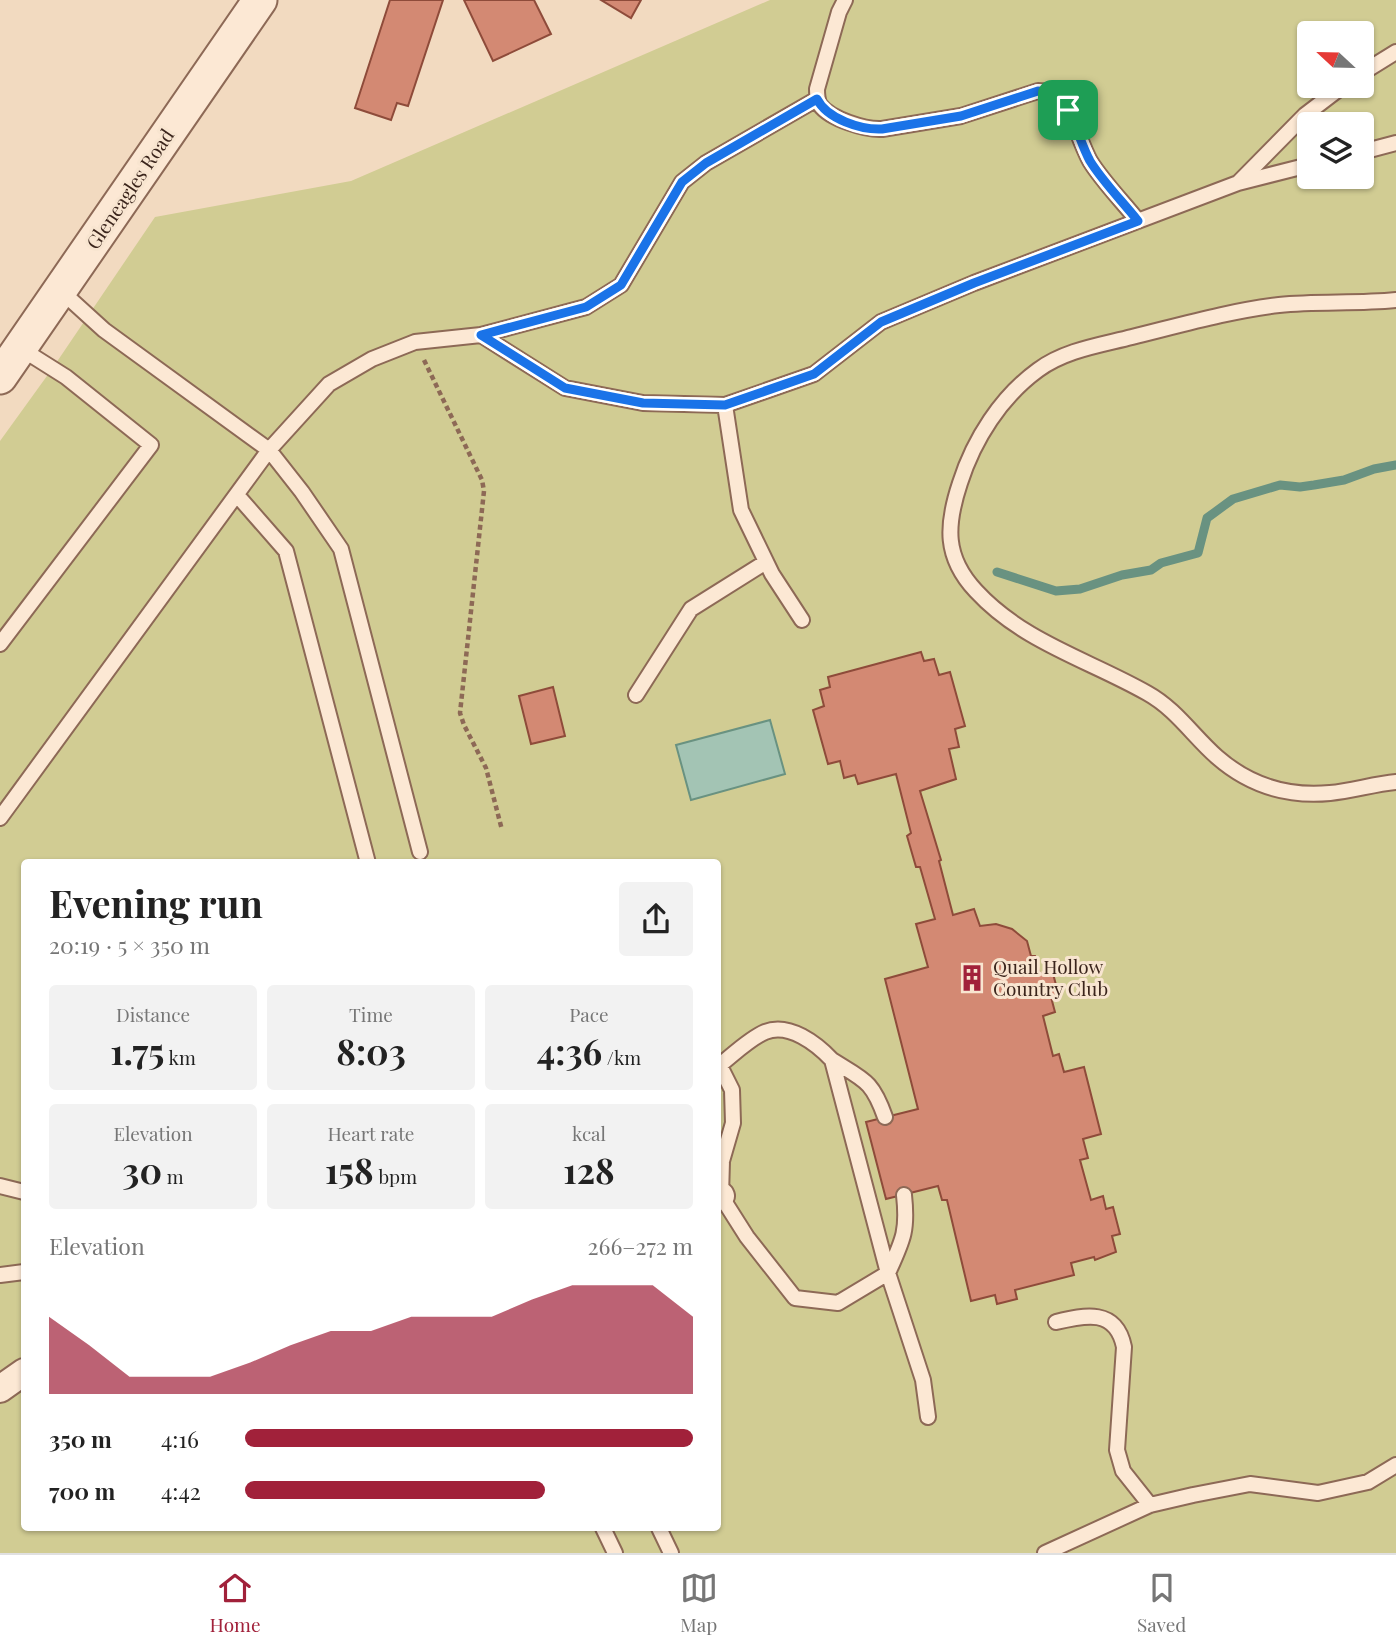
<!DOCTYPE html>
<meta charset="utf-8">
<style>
body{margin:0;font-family:"Playfair Display",serif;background:#f2f2f2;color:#222;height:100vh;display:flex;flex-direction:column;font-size:26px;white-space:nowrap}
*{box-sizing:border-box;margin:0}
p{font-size:23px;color:#767676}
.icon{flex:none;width:38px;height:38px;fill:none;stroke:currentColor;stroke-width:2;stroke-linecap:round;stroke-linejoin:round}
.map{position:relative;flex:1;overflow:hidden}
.sheet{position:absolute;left:21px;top:859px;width:700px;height:672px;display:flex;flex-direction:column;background:#fff;border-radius:7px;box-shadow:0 2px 5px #0004}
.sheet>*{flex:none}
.needle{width:46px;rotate:292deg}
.fabs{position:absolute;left:1297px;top:21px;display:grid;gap:14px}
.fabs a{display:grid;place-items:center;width:77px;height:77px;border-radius:7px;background:#fff;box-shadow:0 2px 5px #0004;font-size:35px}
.pin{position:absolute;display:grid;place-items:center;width:60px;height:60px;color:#fff;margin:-30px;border-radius:14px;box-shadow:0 4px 10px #0006}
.round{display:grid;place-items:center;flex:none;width:74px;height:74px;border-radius:7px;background:#f2f2f2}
.overview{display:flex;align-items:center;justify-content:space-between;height:119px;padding:0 28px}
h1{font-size:38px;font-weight:700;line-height:52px}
.figures{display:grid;grid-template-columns:repeat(3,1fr);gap:10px;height:119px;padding:7px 28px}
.figures div{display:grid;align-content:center;border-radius:7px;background:#f2f2f2;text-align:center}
.figures b{font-size:35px;font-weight:700}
.figures small{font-size:19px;font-weight:400}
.figures p{font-size:19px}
.chart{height:196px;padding:14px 28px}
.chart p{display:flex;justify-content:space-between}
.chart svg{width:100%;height:126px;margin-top:7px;fill:#a1213a;opacity:.7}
ul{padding:0 28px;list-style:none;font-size:23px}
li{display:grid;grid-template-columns:112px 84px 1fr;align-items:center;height:52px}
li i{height:18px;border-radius:9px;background:#a1213a}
.menu{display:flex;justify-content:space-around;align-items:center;height:98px;border-top:2px solid #e0e0e0;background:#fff;font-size:19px;color:#767676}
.menu a{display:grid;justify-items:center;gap:4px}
.menu .current{color:#a1213a}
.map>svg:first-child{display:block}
.green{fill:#d1cc93;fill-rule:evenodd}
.water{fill:#a3c4b4;stroke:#699281;stroke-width:2}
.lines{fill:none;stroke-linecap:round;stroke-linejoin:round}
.stream{stroke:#699281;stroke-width:9}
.building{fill:#d38973;stroke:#8e4b3a;stroke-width:2}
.service-casing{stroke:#8d6956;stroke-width:18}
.minor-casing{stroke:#8d6956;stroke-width:30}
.tertiary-casing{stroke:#8d6956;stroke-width:37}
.path{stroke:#8d6956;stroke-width:4.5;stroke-dasharray:5 3.5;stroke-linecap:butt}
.service{stroke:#fce8d4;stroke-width:14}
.minor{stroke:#fce8d4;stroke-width:26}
.tertiary{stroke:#fce8d4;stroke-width:33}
.route-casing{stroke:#fff;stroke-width:14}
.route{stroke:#1a73e8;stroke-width:9}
.labels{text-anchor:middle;stroke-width:6;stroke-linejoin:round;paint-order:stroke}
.street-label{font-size:19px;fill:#3b251c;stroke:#f8e5d0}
.poi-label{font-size:19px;fill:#3b251c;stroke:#f8e5d0;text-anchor:start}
</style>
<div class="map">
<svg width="1396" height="1553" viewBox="0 0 1396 1553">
<rect width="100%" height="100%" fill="#f2dac0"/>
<path class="green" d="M770 0H1396V1553H0V441L52 369 155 217 351 181ZM1309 33H1362V86H1309ZM1309 124H1362V177H1309ZM24 863H718V1528H24Z"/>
<path class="water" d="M770 720 785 774 691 800 676 745Z"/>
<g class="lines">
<path class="stream" d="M997 572 1056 591 1080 589 1122 575 1151 570 1161 563 1198 553 1207 518 1233 499 1280 485 1300 487 1314 485 1344 480 1374 469 1396 465"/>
</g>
<path class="building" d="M390 0H443L408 106 397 103 391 120 355 108Z
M464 0H534L551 34 493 61Z
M601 0H641L631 18Z
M921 652 924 661 934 659 939 675 950 672 965 726 955 729 959 747 949 749 956 779 920 791 941 860 939 861 953 915 974 909 980 926 996 924 1012 929 1027 941 1031 956H1035L1040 974 1052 970 1059 996 1051 997 1055 1012 1043 1016 1053 1056 1059 1054 1064 1072 1084 1067 1101 1134 1083 1139 1088 1158 1080 1160 1091 1200 1103 1196 1106 1209 1113 1207 1120 1234 1112 1236 1116 1252 1095 1260 1094 1257 1071 1263 1074 1275 1015 1290 1017 1299 997 1304 995 1295 971 1301 947 1200H942L938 1186 886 1199 866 1122 918 1109 885 979 928 967 916 924 935 919 920 867H916L907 836 911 833 896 774 858 784 855 775 844 778 840 761 828 764 813 710 824 706 820 690 830 687 828 677Z
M553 687 565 736 531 744 519 696Z"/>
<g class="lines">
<defs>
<path id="service" d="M845 0 839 12 817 89C817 95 817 100 820 105 830 119 866 130 882 129L961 116 1038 91C1045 91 1052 92 1058 98 1074 114 1079 141 1090 161 1103 182 1123 202 1138 221
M1362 73 1396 52
M1362 152 1396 143
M1239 182 1305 115 1343 86
M60 290 104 330 269 450 302 492 341 549 420 852
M1396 300C1357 304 1318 301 1279 305 1229 311 1181 325 1132 337 1101 345 1065 350 1038 370 1001 397 974 439 960 483 946 525 944 557 976 591 1023 642 1089 660 1147 693 1176 709 1193 736 1217 757 1249 785 1288 797 1330 793 1352 791 1374 784 1396 782
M481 335 586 307 621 285 682 182 706 163 817 99
M725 405 814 374 881 322 974 283 1238 183 1309 165
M237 495 286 551 368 863
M0 644 151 445 66 377 20 348
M636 695 691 609 766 562
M0 818 269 450 329 384 372 359 415 342 481 335 565 388 643 403 725 405 741 510 772 574 802 620
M832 1060C864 1080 872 1080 885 1117
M718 1062 732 1090 733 1123 722 1161 721 1196 747 1237 795 1298 838 1303 888 1273 923 1380 928 1417
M720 1065C734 1054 749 1039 765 1032 789 1022 817 1044 832 1060L888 1273
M0 1186 24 1192
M888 1273C903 1240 908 1231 904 1195
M0 1275 24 1272
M1056 1322C1085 1315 1116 1308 1124 1347L1117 1450 1123 1471 1150 1505
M603 1528 615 1553
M659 1528 671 1553
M1045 1553 1150 1505 1193 1495 1250 1484 1318 1493 1368 1482 1396 1465"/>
<path id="minor" d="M718 1197 721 1196
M0 1389 24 1372"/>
<path id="tertiary" d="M0 377 260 0"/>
</defs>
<use href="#service" class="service-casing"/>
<use href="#minor" class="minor-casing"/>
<use href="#tertiary" class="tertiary-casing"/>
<path class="path" d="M424 360 482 480 484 491 460 713 464 725 486 768 502 830"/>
<use href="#service" class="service"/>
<use href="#minor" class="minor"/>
<use href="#tertiary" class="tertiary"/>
</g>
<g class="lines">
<defs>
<path id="route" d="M1038 91C1045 91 1052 92 1058 98 1074 113 1079 141 1090 161 1103 182 1123 202 1138 221L974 283 881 322 814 374 725 405 643 403 565 388 481 335 586 307 621 285 682 182 706 163 817 99C827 119 861 130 882 129L961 116Z"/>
</defs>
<use href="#route" class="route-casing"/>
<use href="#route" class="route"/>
</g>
<defs>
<symbol id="building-bare" viewBox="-9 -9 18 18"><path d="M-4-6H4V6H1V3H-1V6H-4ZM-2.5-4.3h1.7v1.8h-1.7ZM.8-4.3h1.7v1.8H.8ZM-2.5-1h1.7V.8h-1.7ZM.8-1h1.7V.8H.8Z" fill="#a1213a" stroke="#f8e5d0" stroke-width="2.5" paint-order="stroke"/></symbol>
</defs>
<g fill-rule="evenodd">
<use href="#building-bare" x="953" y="959" width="38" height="38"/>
</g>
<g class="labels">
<g class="street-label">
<text transform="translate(130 189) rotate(-56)" y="7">Gleneagles Road</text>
</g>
<g class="poi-label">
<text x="993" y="974">Quail Hollow<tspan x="993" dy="22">Country Club</tspan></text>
</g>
</g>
</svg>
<div class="fabs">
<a><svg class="needle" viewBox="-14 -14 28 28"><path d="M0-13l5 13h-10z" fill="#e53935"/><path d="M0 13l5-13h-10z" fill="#767676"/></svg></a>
<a><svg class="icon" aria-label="layers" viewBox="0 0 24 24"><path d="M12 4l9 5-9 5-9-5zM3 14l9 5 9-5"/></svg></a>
</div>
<div class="pin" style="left:1068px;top:110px;background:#1e9e55"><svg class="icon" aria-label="arrive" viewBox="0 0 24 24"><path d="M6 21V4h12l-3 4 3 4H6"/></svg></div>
<section class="sheet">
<div class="overview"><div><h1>Evening run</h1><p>20:19 · 5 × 350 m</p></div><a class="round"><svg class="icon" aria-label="share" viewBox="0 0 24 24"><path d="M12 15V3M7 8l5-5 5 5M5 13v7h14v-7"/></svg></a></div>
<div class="figures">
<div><p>Distance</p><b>1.75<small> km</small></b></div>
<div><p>Time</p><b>8:03</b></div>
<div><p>Pace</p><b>4:36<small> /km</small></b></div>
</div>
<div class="figures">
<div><p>Elevation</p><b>30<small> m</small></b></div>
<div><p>Heart rate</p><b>158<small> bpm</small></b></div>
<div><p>kcal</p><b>128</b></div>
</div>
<div class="chart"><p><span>Elevation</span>266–272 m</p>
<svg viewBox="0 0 160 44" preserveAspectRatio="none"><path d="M0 44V17L10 27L20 38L30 38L40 38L50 33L60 27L70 22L80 22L90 17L100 17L110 17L120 11L130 6L140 6L150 6L160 17V44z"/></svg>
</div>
<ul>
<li><b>350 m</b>4:16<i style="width:100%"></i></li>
<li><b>700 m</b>4:42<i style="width:67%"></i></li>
</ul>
</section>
</div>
<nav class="menu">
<a class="current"><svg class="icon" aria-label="home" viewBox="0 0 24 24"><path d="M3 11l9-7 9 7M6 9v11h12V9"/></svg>Home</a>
<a><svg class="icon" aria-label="map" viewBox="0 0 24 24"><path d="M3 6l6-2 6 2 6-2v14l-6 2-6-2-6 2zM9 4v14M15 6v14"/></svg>Map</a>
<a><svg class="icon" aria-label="saved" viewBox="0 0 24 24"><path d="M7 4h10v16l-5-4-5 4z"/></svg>Saved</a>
</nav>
